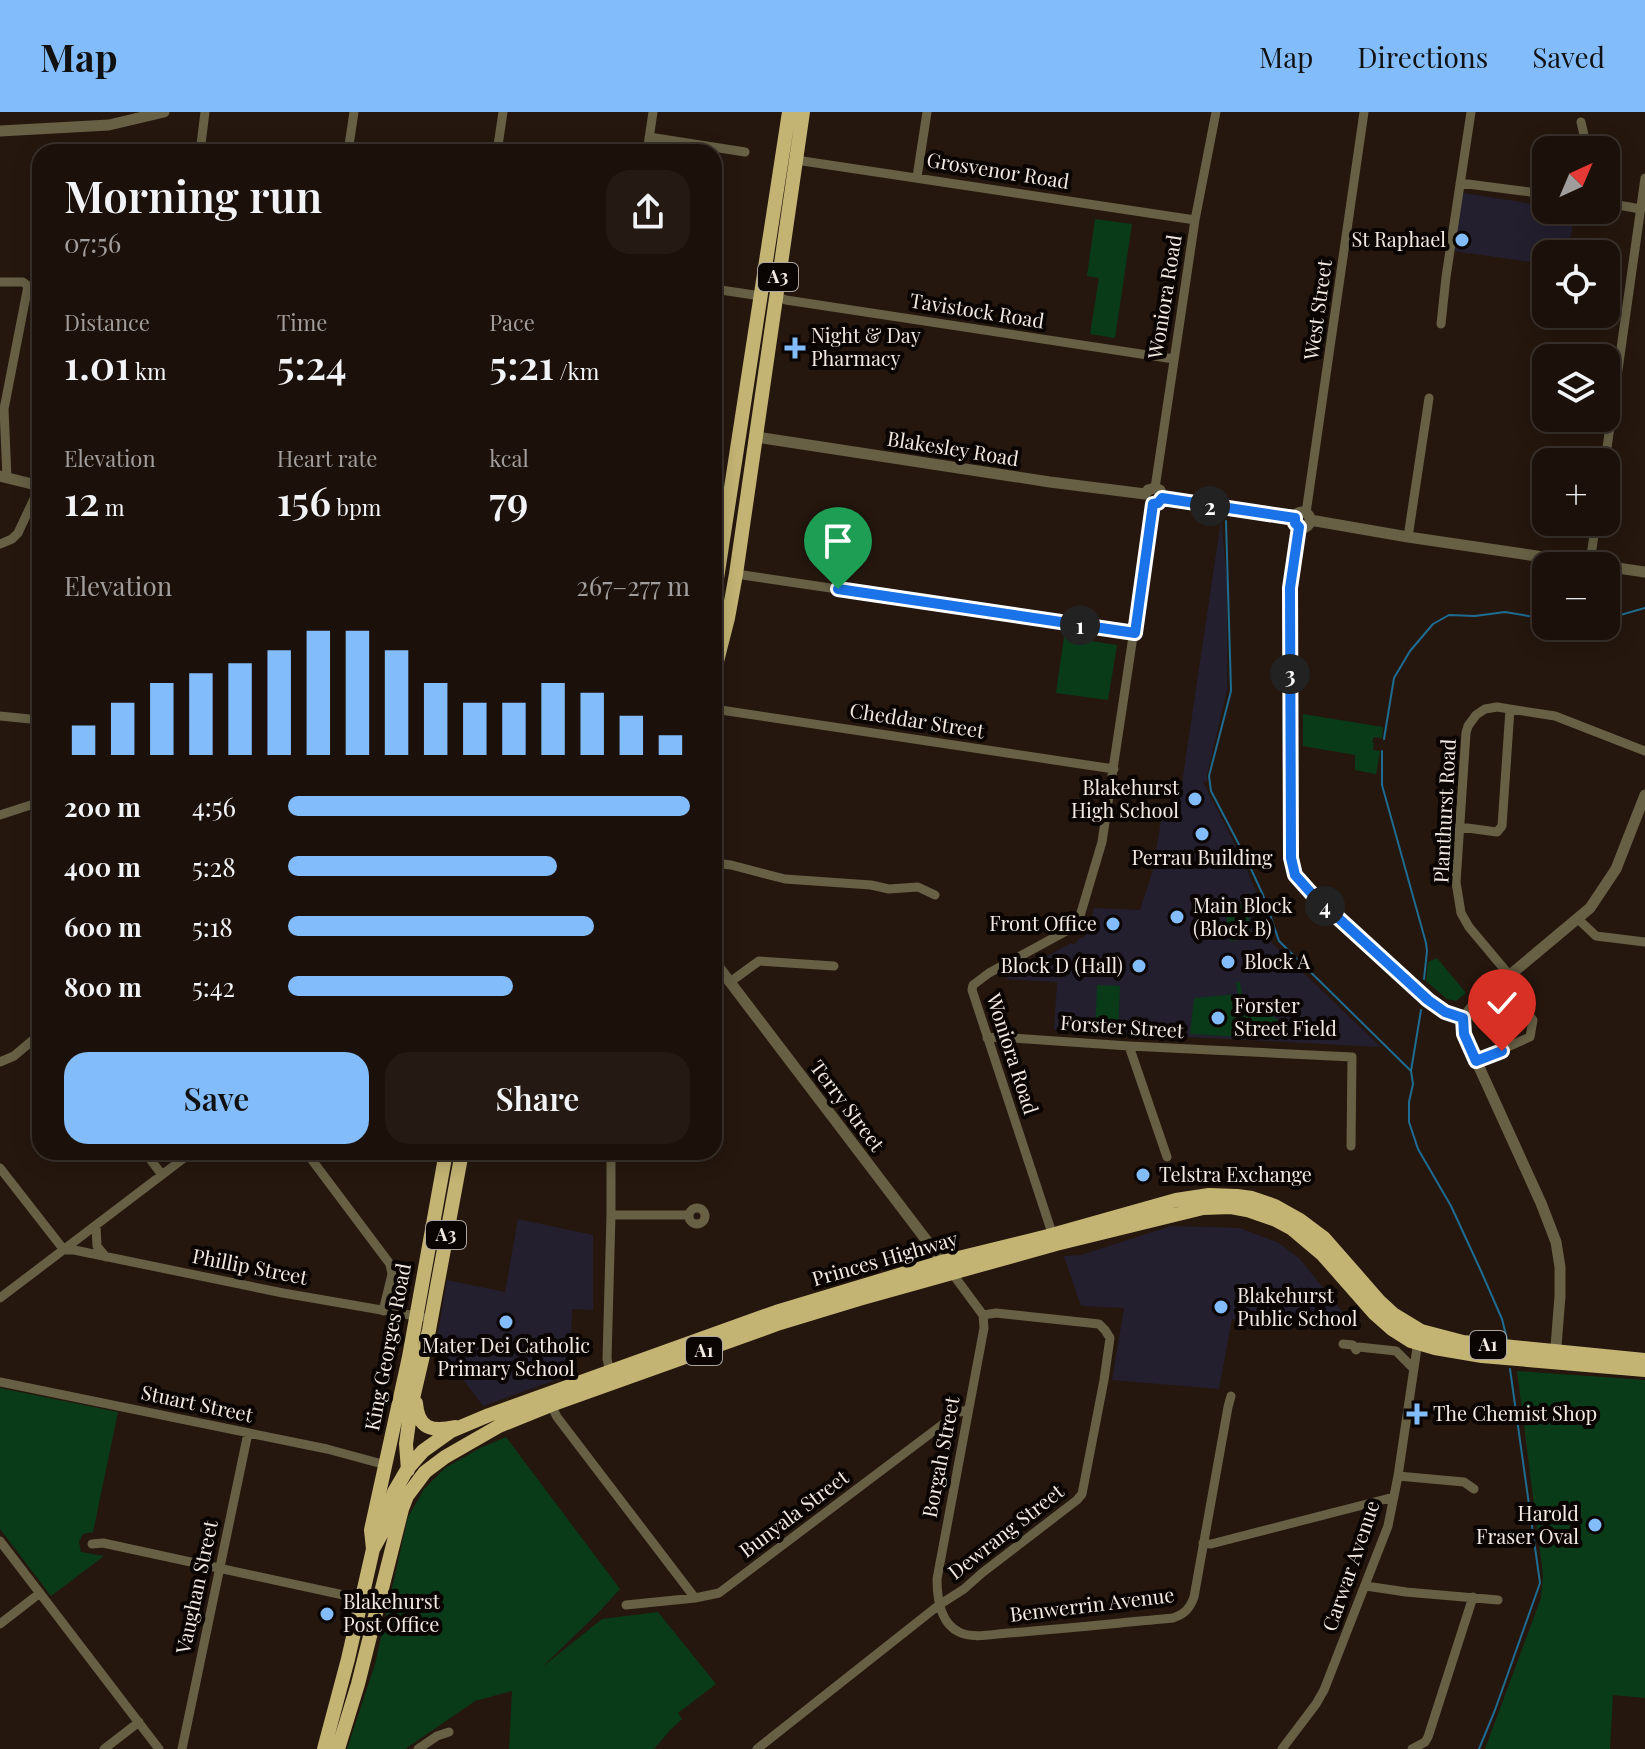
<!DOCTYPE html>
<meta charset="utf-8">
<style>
body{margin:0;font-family:"Playfair Display",serif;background:#251a13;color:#f1f3f6;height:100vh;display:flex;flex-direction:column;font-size:30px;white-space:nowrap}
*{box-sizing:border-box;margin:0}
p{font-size:26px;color:#a09d9c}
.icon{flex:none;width:44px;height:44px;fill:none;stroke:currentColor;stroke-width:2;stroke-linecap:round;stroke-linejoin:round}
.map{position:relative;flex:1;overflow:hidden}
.drawer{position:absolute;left:32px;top:32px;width:690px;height:1016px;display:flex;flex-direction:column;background:#1c110a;border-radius:24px;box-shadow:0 4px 20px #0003,0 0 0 2px #3a312b}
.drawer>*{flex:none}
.needle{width:52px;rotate:44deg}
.buttons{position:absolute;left:1532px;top:24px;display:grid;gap:16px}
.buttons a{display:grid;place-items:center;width:88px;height:88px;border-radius:16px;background:#1c110a;box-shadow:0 4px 20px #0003,0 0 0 2px #3a312b;font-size:40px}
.pin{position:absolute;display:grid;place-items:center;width:68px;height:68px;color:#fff;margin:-82px -34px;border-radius:50% 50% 50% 0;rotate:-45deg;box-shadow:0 0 8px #0007}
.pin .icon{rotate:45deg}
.km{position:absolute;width:40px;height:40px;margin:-20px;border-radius:50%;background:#222;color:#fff;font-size:22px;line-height:40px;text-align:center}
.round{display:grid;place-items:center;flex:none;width:84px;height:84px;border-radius:24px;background:#251a13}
.summary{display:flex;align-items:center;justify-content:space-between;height:136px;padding:0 32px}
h1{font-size:44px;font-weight:600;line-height:60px}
.metrics{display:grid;grid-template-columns:repeat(3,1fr);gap:12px;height:136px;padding:8px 32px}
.metrics div{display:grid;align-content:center}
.metrics b{font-size:40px;font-weight:600}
.metrics small{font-size:22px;font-weight:400}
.metrics p{font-size:22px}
.chart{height:224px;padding:16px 32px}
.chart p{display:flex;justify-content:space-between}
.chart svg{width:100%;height:144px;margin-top:8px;stroke:#82bcfa;stroke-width:6}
.cta{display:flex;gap:16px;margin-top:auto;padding:16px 32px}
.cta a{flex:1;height:92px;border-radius:24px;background:#82bcfa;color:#111;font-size:32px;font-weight:600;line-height:92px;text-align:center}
.cta a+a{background:#251a13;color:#f1f3f6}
ul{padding:0 32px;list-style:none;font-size:26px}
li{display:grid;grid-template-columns:128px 96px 1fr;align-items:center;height:60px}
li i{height:20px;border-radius:10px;background:#82bcfa}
header{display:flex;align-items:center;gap:48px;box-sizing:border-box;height:112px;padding:0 40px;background:#82bcfa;color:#111}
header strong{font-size:38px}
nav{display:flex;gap:44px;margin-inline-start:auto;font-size:28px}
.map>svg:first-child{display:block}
.education{fill:#231f2f}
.green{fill:#093b19}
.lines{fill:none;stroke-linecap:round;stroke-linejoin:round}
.stream{stroke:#1e6c91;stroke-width:2}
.minor-tunnel{stroke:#44362e;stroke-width:9;stroke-dasharray:9 4.5;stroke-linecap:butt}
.minor{stroke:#676045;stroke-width:9}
.tertiary{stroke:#676045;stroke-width:11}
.trunk{stroke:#c4b474;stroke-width:14}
.route-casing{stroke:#fff;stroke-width:16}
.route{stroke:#1a73e8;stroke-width:10}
.poi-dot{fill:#82bcfa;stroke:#0a0503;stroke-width:3}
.labels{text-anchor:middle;stroke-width:8;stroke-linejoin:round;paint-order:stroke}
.shield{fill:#0a0503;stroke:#ada5a0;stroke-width:2}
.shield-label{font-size:18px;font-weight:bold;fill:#f3e9e3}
.street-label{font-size:20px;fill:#f3e9e3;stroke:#0a0503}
.poi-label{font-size:20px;fill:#f3e9e3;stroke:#0a0503;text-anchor:start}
</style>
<header>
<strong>Map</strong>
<nav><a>Map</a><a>Directions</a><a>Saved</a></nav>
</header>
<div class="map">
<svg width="1645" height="1637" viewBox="0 0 1645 1637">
<rect width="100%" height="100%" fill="#25170e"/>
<path class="education" d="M1463 81 1546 94V98H1575L1568 142H1546V152L1453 139Z
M1221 408 1227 467V578L1207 663V671L1205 669 1203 670 1244 750 1257 782 1269 828 1381 935 1054 918 1057 870 1005 867 1071 831 1073 833 1078 829V827L1085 824 1089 816 1094 796 1140 798 1157 746 1155 745 1162 703 1177 705Z
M518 1107 593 1123V1198L572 1197 570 1263 483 1294 436 1232 447 1168 505 1180Z
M1171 1114 1240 1116 1279 1131 1300 1147 1341 1198 1351 1217 1232 1207 1219 1277 1112 1268 1124 1196 1081 1194 1064 1144 1081 1143Z"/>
<path class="green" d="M1095 107 1132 112 1115 226 1090 222 1099 166 1087 164Z
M1064 525 1117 533 1108 588 1056 581Z
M1303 602 1383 615 1382 626 1374 625 1372 630 1374 631 1373 638 1380 639 1376 662 1355 658V643L1303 634Z
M1247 792 1251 827 1230 829 1225 795Z
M1437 846 1466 881 1456 889 1447 887 1426 869 1428 850Z
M1236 870H1240L1242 882 1278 908 1276 927 1190 922 1194 886 1238 882Z
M1097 873 1120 874 1118 921 1095 920Z
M1517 1259 1645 1268V1586L1613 1583 1610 1637H1485L1541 1486 1543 1463Z
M0 1276 118 1300 93 1420 83 1422 79 1430 81 1440 104 1444 51 1484 0 1417Z
M506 1325 620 1477 598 1501 541 1556 602 1507 658 1500 716 1572 678 1601 682 1607 671 1617 654 1637H509L512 1579 475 1589 405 1637H347L375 1552 408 1405 424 1377 445 1356 480 1336Z"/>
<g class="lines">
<path class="stream" d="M1226 409 1231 579 1209 664 1211 679 1245 744 1263 783 1279 829 1411 959
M1606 507 1645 496
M1384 627 1394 566 1410 539 1433 512 1449 503 1475 504 1505 500 1546 507
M1382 639V673L1426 831 1427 839 1424 867
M1421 898 1411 959 1413 972 1409 990V1010L1418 1037 1451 1094 1481 1159 1502 1207 1507 1227
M1479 1637 1495 1598 1540 1471 1510 1257"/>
<path class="minor-tunnel" d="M1478 907 1501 911"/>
<path class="minor" d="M1581 10 1584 23 1581 38
M649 25 745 40
M200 40 205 0
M348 40 354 0
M497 40 503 0
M647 40 653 0
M796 48 1195 108
M917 65 927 0
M1460 71 1546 82
M1606 91 1641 97
M0 170H23L28 174 4 297 7 366
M714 177 761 184
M775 184 786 188 1174 247
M1441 212 1446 165 1471 0
M1605 350 1645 66
M1155 376 1195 108 1216 0
M1306 401 1364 0
M1299 415 1290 476 1291 746 1295 763 1312 782 1428 888 1445 900 1463 906
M1408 425 1429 286
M0 432 12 427 18 421 40 374
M1590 450 1596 410
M736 462 1135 521
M714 597 1114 657
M0 604 40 608
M0 703 40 690
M1460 715 1497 720 1502 714 1510 597
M714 751 731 753 785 767 871 773 889 777 918 775 935 783
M1578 807 1596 824 1645 830
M1510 864 1469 815 1461 801 1456 770 1466 621 1468 614 1476 603 1485 597 1497 595 1555 604 1645 639
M730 870 759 849 834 854
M1498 873C1510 887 1523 899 1501 911
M1468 900 1478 907
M987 926 999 925 1129 934 1352 945 1351 1034
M1129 934 1167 1045
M1476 949 1530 925 1533 908 1517 888 1508 886
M0 950 14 944 40 922
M145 1040 162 1063
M306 1040 390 1152 392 1162 383 1199
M611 1040V1103L607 1247 611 1264
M0 1056 64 1138
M689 1104a8 8 0 1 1 16 0a8 8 0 1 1-16 0Z
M611 1103H689
M96 1113 97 1134 106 1145
M1053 1124 972 878 973 873 989 861 1068 818 1075 813 1080 804 1102 730 1153 392
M64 1138H74L283 1181 422 1205
M952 1161 983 1203 984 1216 937 1467C937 1486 940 1511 959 1520 973 1527 993 1522 1008 1521 1063 1517 1118 1511 1173 1506 1185 1502 1190 1496 1194 1485L1228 1295 1231 1284
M0 1186 192 1040
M1343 1232 1353 1233 1356 1238 1359 1235 1396 1239 1413 1256
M0 1270 327 1337 386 1353
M551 1293 557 1305 695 1486
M1398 1364 1464 1370 1474 1377
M0 1429 159 1637
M1203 1431 1211 1432 1394 1385
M92 1432 103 1431 362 1487
M1366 1474 1406 1480 1498 1488
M626 1493 695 1486 719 1481 959 1300 968 1298
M0 1512 40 1481
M104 1637 139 1610
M182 1637 248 1321
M418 1637 437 1624 449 1620
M757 1637 939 1493 964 1477 982 1461 1077 1388 1082 1382 1104 1268 1110 1226 1105 1218 1099 1212 996 1201 983 1203
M1282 1637 1316 1592 1324 1578 1388 1414 1398 1364 1418 1229
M1412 1637 1425 1630 1428 1625 1473 1485"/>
<path class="tertiary" d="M0 19 109 13 164 0
M756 325 1050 370 1145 382
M0 364 40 374
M1145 382 1148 378 1155 376 1160 378 1162 386
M1162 386 1295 406
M1294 408a8 8 0 1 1 16 0a8 8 0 1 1-16 0Z
M1310 408 1408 425 1645 460
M714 849 946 1154
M1555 1247 1560 1184V1155L1556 1130 1541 1091 1464 922C1461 910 1465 903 1473 894L1590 796 1616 757 1645 683"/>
<path class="trunk" d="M714 486 789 0
M714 561 728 506 736 462 803 0
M416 1291C418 1317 432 1320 455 1315
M408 1358 406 1332 411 1295 429 1218 462 1040
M373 1437 371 1418 409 1245 446 1040
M324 1637 348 1547 373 1437 383 1419 394 1380 408 1356 423 1339 451 1319 489 1303 776 1200 942 1150 1048 1124 1176 1088 1209 1083 1237 1084 1252 1086 1275 1094 1300 1108 1324 1126 1380 1190 1393 1202 1421 1219 1463 1230 1645 1248
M338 1637 358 1572 402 1397 407 1384 425 1360 445 1345 499 1314 551 1293 780 1211 859 1187 1056 1132 1203 1096 1231 1095 1247 1098 1276 1108 1291 1116 1323 1143 1375 1202 1392 1217 1411 1229 1435 1236 1482 1244 1645 1258"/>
</g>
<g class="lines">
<defs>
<path id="route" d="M838 477 1135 521 1153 392 1158 391 1162 386 1295 406V411L1299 415 1290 476 1291 746 1295 763 1312 782 1428 888 1445 900 1463 906 1464 922 1476 949 1502 939"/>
</defs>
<use href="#route" class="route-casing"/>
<use href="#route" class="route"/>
</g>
<g class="poi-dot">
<circle cx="1462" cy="128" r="8"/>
<path d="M791 224h8v8h8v8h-8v8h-8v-8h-8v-8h8z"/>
<circle cx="1195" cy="687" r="8"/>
<circle cx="1202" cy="722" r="8"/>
<circle cx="1177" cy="805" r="8"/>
<circle cx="1113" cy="812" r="8"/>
<circle cx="1228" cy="850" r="8"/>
<circle cx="1139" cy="854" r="8"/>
<circle cx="1218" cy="906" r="8"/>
<circle cx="1143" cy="1063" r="8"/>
<circle cx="1221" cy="1195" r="8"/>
<circle cx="506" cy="1210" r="8"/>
<path d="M1413 1290h8v8h8v8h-8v8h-8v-8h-8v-8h8z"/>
<circle cx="1595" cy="1413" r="8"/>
<circle cx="327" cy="1502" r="8"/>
</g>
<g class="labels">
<g class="shield">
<rect x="758" y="151" width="40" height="28" rx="6"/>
<rect x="426" y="1109" width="40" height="28" rx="6"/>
<rect x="1470" y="1219" width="36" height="28" rx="6"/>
<rect x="686" y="1225" width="36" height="28" rx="6"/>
</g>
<g class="shield-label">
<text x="778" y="171">A3</text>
<text x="446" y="1129">A3</text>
<text x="1488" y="1239">A1</text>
<text x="704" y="1245">A1</text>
</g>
<g class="street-label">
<text transform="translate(998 59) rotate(9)" y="7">Grosvenor Road</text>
<text transform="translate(1165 185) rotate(-81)" y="7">Woniora Road</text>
<text transform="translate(1318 198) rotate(-82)" y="7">West Street</text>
<text transform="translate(977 199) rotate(9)" y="7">Tavistock Road</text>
<text transform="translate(953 337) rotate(9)" y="7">Blakesley Road</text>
<text transform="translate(917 609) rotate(9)" y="7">Cheddar Street</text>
<text transform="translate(1445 699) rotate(-87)" y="7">Planthurst Road</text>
<text transform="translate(1122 915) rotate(4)" y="7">Forster Street</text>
<text transform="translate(1012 942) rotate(72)" y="7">Woniora Road</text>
<text transform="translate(847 994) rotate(53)" y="7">Terry Street</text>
<text transform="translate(885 1147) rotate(-16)" y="7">Princes Highway</text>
<text transform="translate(250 1155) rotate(11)" y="7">Phillip Street</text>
<text transform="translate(388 1235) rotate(-79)" y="7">King Georges Road</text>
<text transform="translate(197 1292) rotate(12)" y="7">Stuart Street</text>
<text transform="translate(941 1345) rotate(-79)" y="7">Borgah Street</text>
<text transform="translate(794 1402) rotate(-37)" y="7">Bunyala Street</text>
<text transform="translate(1006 1420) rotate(-38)" y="7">Dewrang Street</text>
<text transform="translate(1351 1454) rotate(-71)" y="7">Carwar Avenue</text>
<text transform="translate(197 1475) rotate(-78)" y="7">Vaughan Street</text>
<text transform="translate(1092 1493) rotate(-7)" y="7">Benwerrin Avenue</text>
</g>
<g class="poi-label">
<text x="1446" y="135" text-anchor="end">St Raphael</text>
<text x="811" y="231">Night &amp; Day<tspan x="811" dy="23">Pharmacy</tspan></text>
<text x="1179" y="683" text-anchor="end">Blakehurst<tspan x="1179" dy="23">High School</tspan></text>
<text x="1202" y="753" text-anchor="middle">Perrau Building</text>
<text x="1193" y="801">Main Block<tspan x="1193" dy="23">(Block B)</tspan></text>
<text x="1097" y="819" text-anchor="end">Front Office</text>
<text x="1244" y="857">Block A</text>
<text x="1123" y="861" text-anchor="end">Block D (Hall)</text>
<text x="1234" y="901">Forster<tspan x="1234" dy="23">Street Field</tspan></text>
<text x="1159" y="1070">Telstra Exchange</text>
<text x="1237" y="1191">Blakehurst<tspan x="1237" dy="23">Public School</tspan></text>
<text x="506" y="1241" text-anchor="middle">Mater Dei Catholic<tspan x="506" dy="23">Primary School</tspan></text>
<text x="1433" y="1309">The Chemist Shop</text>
<text x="1579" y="1409" text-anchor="end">Harold<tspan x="1579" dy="23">Fraser Oval</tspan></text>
<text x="343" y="1497">Blakehurst<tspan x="343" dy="23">Post Office</tspan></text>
</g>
</g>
</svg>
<div class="buttons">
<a><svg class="needle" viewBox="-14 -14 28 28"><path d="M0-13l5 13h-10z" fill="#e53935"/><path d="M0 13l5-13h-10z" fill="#a09d9c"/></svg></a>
<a><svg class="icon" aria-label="locate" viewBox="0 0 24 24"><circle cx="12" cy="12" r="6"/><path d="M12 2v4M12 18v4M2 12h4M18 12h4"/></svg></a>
<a><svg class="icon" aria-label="layers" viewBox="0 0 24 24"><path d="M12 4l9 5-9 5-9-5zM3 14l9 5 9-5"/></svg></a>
<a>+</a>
<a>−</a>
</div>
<div class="pin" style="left:838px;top:477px;background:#1e9e55"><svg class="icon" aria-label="arrive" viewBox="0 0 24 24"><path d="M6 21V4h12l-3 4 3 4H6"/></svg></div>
<div class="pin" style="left:1502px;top:939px;background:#d93025"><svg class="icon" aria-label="check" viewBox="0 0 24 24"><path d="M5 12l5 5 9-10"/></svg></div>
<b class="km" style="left:1080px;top:513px">1</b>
<b class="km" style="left:1210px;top:394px">2</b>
<b class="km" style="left:1290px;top:562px">3</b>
<b class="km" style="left:1325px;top:794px">4</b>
<section class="drawer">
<div class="summary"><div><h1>Morning run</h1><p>07:56</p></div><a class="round"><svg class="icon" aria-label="share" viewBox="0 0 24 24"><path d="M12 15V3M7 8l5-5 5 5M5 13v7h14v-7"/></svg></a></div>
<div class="metrics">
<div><p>Distance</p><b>1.01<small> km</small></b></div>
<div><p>Time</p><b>5:24</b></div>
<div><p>Pace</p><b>5:21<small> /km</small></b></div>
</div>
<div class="metrics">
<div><p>Elevation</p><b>12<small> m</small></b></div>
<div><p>Heart rate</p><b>156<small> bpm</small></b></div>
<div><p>kcal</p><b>79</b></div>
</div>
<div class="chart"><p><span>Elevation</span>267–277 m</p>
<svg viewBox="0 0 160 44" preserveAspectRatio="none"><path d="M5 44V35M15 44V28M25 44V22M35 44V19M45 44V16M55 44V12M65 44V6M75 44V6M85 44V12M95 44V22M105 44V28M115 44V28M125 44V22M135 44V25M145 44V32M155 44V38"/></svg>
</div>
<ul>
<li><b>200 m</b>4:56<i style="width:100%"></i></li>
<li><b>400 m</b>5:28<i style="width:67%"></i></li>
<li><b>600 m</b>5:18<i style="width:76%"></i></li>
<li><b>800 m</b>5:42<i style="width:56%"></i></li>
</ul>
<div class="cta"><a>Save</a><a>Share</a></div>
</section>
</div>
